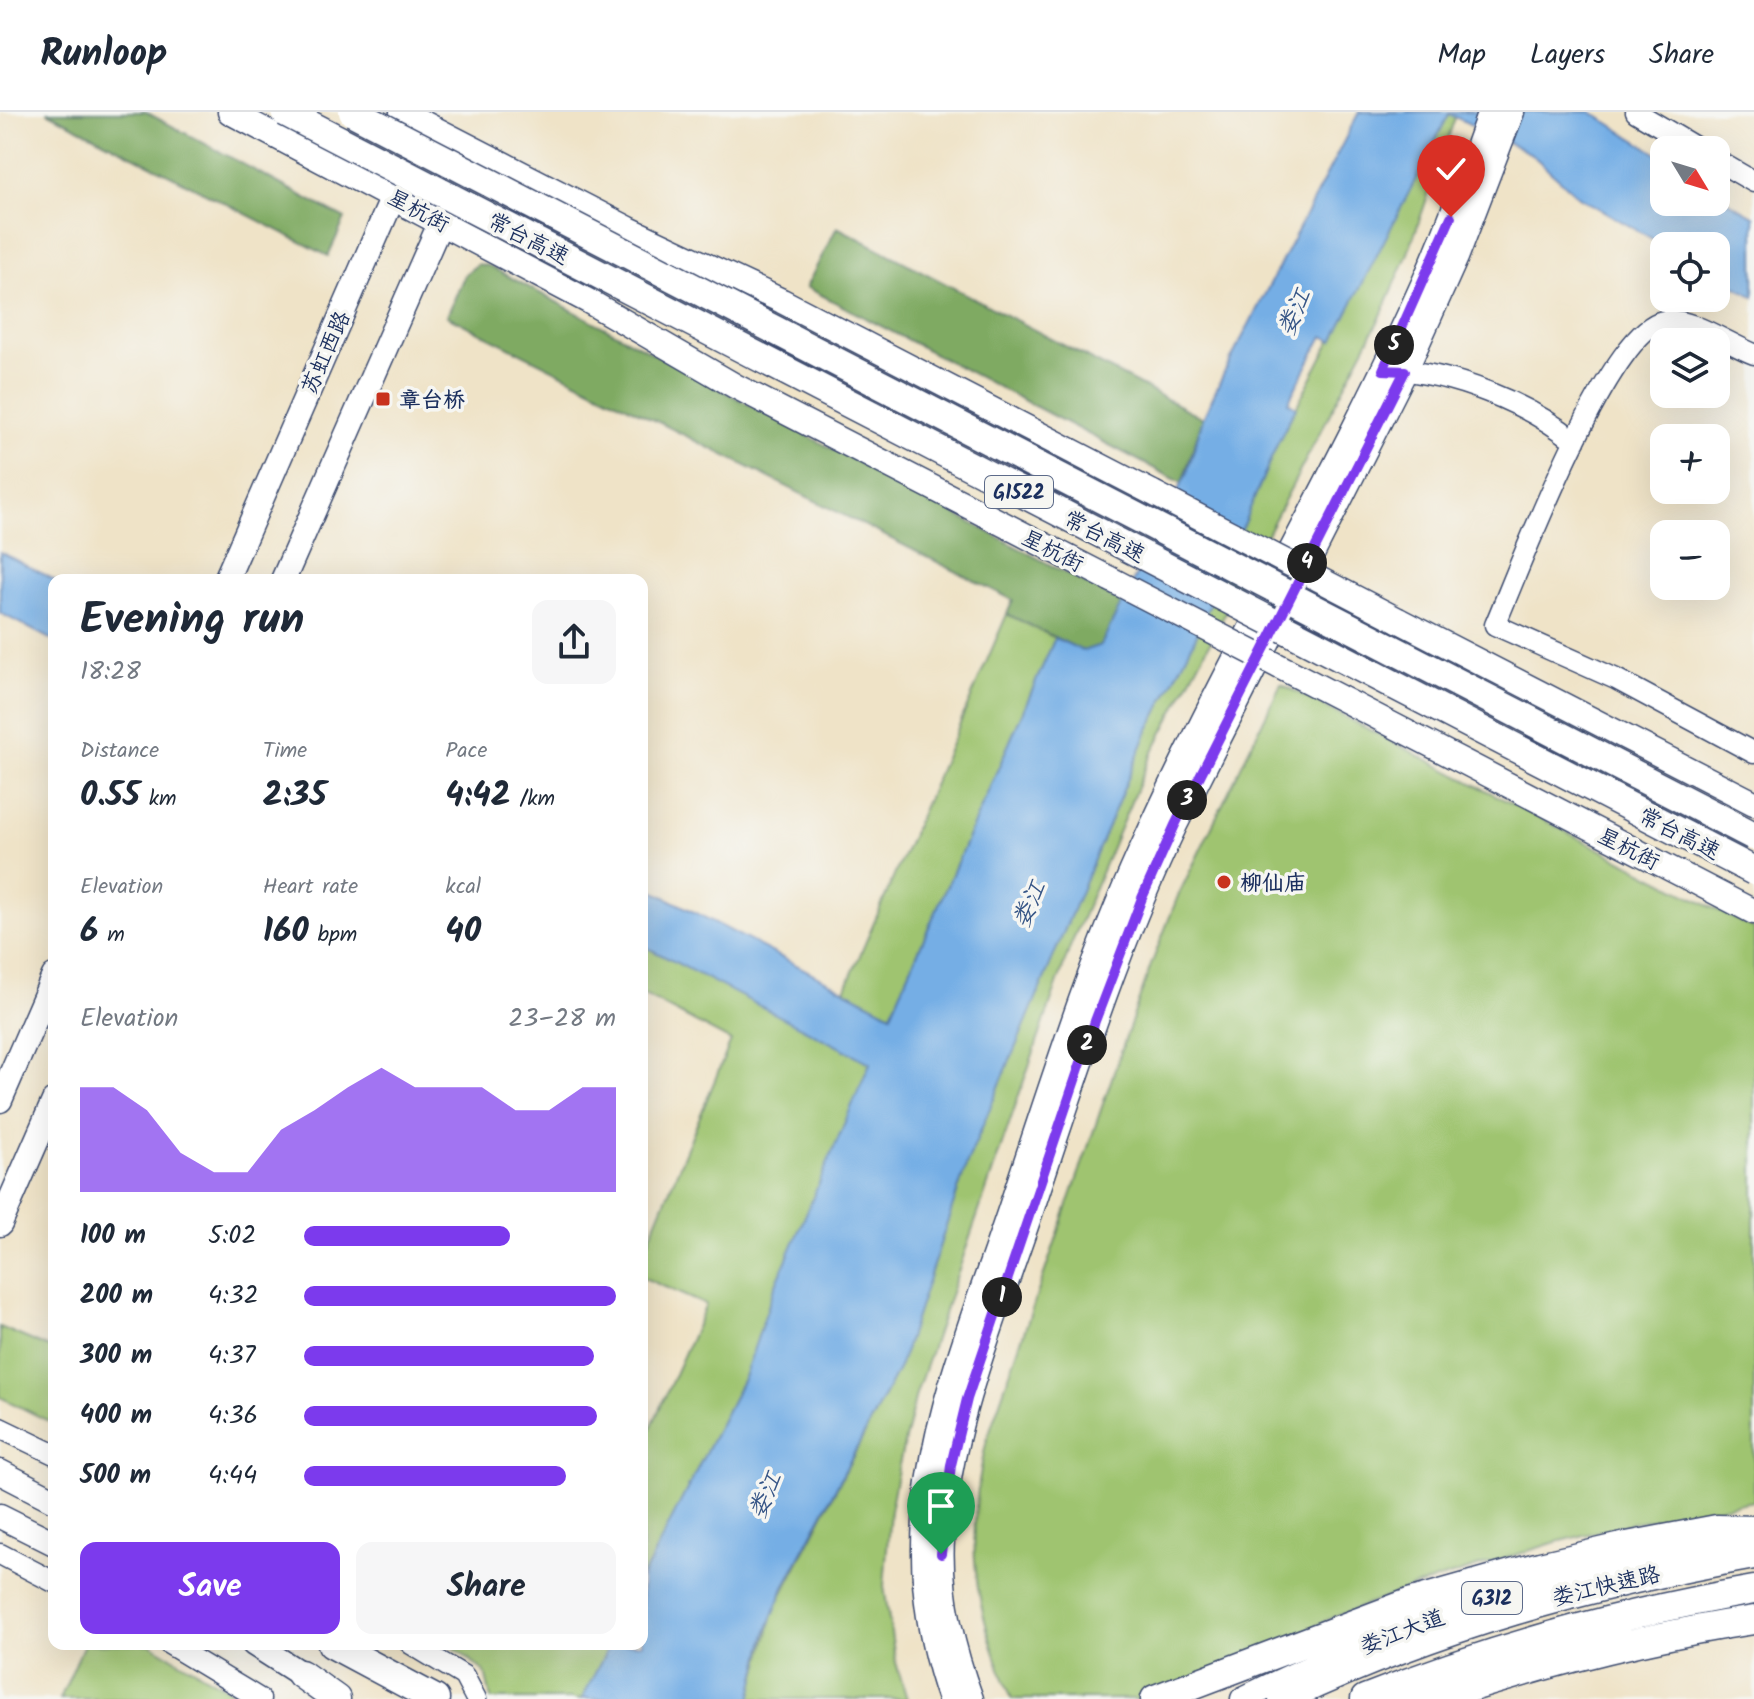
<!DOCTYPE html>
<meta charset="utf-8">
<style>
body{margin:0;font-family:Kalam,"LXGW WenKai TC",sans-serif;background:#f6f6f7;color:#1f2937;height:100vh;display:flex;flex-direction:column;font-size:30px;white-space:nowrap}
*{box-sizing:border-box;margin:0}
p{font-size:26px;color:#747a83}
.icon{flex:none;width:44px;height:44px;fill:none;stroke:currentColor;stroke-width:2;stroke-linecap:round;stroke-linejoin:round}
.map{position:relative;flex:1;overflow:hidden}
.side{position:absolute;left:48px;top:462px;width:600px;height:1076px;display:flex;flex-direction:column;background:#fff;border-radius:16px;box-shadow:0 8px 32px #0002}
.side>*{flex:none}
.needle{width:52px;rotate:128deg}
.fabs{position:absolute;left:1650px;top:24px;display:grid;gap:16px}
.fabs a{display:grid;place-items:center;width:80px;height:80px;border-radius:16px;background:#fff;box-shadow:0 8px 32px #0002;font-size:40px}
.pin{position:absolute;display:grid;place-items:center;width:68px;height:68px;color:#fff;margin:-82px -34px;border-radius:50% 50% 50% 0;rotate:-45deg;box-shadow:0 0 8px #0007}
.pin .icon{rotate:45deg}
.km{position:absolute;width:40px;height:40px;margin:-20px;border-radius:50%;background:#222;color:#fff;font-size:22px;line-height:40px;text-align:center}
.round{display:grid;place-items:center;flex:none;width:84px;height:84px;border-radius:16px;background:#f6f6f7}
.head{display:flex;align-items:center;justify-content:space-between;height:136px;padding:0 32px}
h1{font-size:44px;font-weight:800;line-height:60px}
.figures{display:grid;grid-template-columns:repeat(3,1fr);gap:12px;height:136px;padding:8px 32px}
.figures div{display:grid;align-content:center}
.figures b{font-size:34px;font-weight:800}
.figures small{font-size:22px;font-weight:400}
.figures p{font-size:22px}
.chart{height:224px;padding:16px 32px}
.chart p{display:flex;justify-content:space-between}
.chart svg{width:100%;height:144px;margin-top:8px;fill:#7c3aed;opacity:.7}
.primary-button{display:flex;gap:16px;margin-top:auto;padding:16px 32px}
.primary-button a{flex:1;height:92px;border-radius:16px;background:#7c3aed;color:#fff;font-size:32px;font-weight:800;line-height:92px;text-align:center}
.primary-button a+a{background:#f6f6f7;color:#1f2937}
ul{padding:0 32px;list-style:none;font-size:26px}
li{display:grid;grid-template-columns:128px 96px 1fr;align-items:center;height:60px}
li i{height:20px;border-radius:10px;background:#7c3aed}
header{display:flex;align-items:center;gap:48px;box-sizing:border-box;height:112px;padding:0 40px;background:#fff;border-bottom:2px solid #e0e1e3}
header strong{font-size:38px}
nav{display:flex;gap:44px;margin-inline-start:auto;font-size:28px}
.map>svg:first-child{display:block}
.green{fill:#9fc46f;stroke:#5d7a66;stroke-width:2}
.forest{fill:#7faa62;stroke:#4d6c60;stroke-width:2}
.water{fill:#75aee5;stroke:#486ea2;stroke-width:2}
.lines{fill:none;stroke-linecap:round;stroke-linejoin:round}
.minor-casing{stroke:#3b4a6e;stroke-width:23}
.major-casing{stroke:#3b4a6e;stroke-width:27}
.highway-casing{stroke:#3b4a6e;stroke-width:31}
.minor{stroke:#fff;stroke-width:20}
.major{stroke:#fff;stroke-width:24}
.highway{stroke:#fff;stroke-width:28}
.major-bridge-casing{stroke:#3b4a6e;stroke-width:27;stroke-linecap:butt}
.highway-bridge-casing{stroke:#3b4a6e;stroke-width:31;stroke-linecap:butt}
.major-bridge{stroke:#fff;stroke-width:24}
.highway-bridge{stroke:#fff;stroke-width:28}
.route-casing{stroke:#fff;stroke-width:16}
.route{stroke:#7c3aed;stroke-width:10}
.poi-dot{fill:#c8321e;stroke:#f6f6f2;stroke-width:3}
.labels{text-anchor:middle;stroke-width:7;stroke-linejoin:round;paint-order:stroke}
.shield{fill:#f6f6f2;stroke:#5d6b8a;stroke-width:2}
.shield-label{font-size:20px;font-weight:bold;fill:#1b2f5e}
.street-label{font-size:22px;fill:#1b2f5e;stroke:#f6f6f2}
.poi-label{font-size:22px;font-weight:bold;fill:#1b2f5e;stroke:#f6f6f2;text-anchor:start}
.water-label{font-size:24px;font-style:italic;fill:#365586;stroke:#f6f6f2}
</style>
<header>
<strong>Runloop</strong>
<nav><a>Map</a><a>Layers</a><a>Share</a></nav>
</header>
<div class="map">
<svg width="1754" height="1587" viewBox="0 0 1754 1587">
<rect width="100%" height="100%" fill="#f6f6f2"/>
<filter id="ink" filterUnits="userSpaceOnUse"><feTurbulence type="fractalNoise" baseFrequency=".0125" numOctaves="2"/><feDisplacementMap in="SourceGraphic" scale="16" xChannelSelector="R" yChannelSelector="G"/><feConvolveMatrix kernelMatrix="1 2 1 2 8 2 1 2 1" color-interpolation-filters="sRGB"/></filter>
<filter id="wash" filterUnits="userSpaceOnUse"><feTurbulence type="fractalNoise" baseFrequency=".006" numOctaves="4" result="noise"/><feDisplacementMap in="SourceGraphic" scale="32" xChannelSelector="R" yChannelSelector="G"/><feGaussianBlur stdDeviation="1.8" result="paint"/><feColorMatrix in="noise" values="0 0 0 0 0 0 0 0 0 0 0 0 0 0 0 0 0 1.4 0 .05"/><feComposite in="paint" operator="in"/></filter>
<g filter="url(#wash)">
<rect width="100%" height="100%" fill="#efe3c7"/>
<path class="green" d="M1449 2 1456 3 1407 144 1380 206 1149 647 1070 835 916 1282 898 1357 890 1399 884 1474 895 1547 907 1587H751L774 1498 900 1253 967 1051 1147 621 1194 529 1278 330Z
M1007 502 1055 526 891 902 845 878Z
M1281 572 1754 817V1389L1636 1410 1553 1431 1408 1477 1327 1508 1172 1587H1012C972 1492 964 1428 987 1327L1151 853 1178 784Z
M642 833 871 951 774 1177 745 1263 642 1466V1336L706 1193 642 1165V1145L731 929 642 882Z
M0 1215 54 1238V1312L0 1285Z
M84 1532H150L245 1587H60Z
M450 1532H610L582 1587H491L485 1560Z"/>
<path class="forest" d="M47 0H146L345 107 328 144Z
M837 115 1203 306 1182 371 806 175Z
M478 152 489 154 1122 491 1101 533 1083 539 1007 502 1013 488 447 204 465 162Z"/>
<path class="water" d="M1359 0H1591L1664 46V90H1716V83L1754 104V185L1716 163V134H1665L1579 85 1530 41 1449 2 1333 229 1323 224 1288 290 1296 295 1278 330 1194 529 1147 621 967 1051 900 1253 785 1473 766 1521 751 1587H582L610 1532H642V1466L745 1263 774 1177 870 951 642 833V773L891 902 1055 526 1083 539 1101 533 1187 361 1203 306 1225 259Z
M0 440 55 468 54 529 0 501Z"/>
</g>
<g filter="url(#ink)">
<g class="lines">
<defs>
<path id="minor" d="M1636 0 1700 38
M1716 48 1754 70
M1754 242C1730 233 1689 204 1663 209 1608 220 1519 457 1495 513L1616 567 1754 641
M1391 258C1452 260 1527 291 1575 329
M0 1316 54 1342
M0 1442 54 1470
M169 1532 260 1587
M411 1532 464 1564 476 1587"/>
<path id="major" d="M230 0 590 190 735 274 1110 467
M402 0 629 117 782 189 1153 381
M226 468 400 69
M283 468 446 98
M1398 508 1754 691
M1354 593 1754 800
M0 988 54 864
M0 1112 54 989
M0 1360 54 1388
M0 1404 54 1431
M254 1532 301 1562
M950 1587C886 1406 953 1268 1010 1098 1050 979 1087 858 1139 743 1227 548 1338 363 1425 168 1449 113 1470 56 1490 0
M971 1587C952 1536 939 1481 942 1427 948 1317 992 1214 1027 1111 1072 977 1114 841 1175 713L1405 259 1457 143 1512 0
M1243 1587C1408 1505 1573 1459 1754 1426
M1407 1587 1453 1568"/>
<path id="highway" d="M332 1532 435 1587
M301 1562 336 1587
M1155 1587 1409 1491 1540 1454 1627 1434 1717 1417 1754 1418
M1283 1587C1434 1515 1590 1472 1754 1443
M1365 1587C1492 1536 1620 1501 1754 1478
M1434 1587C1539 1553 1645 1524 1754 1508"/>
</defs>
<use href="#minor" class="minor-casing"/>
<use href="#major" class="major-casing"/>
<use href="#highway" class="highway-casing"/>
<use href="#minor" class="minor"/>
<use href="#major" class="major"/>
<use href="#highway" class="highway"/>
<defs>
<path id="major-bridge" d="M1153 381 1398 508
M1110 467 1354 593"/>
<path id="highway-bridge" d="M285 0 1754 759
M353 0 1754 724"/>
</defs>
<use href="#major-bridge" class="major-bridge-casing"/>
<use href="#highway-bridge" class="highway-bridge-casing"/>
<use href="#major-bridge" class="major-bridge"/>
<use href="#highway-bridge" class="highway-bridge"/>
</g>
</g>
<g class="lines" filter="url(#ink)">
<defs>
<path id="route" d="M941 1442 951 1353 967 1287 1095 909 1142 786 1175 713 1405 259 1383 258 1451 105"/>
</defs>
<use href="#route" class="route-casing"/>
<use href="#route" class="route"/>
</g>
<g class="poi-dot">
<rect x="375" y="279" width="16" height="16" rx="4"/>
<circle cx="1224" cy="770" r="8"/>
</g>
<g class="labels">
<g class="shield">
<rect x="985" y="364" width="68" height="32" rx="6"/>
<rect x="1462" y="1470" width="60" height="32" rx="6"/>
</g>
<g class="shield-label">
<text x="1019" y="387">G1522</text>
<text x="1492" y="1493">G312</text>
</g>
<g class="street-label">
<text transform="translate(419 98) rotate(28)" y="8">星杭街</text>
<text transform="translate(529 126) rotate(27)" y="8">常台高速</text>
<text transform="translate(325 240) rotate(-66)" y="8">苏虹西路</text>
<text transform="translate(1105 424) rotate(27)" y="8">常台高速</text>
<text transform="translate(1053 438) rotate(27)" y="8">星杭街</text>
<text transform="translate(1680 721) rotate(27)" y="8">常台高速</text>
<text transform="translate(1629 736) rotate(27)" y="8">星杭街</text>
<text transform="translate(1606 1473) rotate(-13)" y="8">娄江快速路</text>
<text transform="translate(1402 1519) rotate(-21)" y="8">娄江大道</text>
</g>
<g class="poi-label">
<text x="399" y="295">章台桥</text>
<text x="1240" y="778">柳仙庙</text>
</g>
<g class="water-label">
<text transform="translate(1294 200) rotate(-66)" y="8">娄江</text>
<text transform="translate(1029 792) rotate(-66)" y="8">娄江</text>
<text transform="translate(765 1383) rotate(-66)" y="8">娄江</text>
</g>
</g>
</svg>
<div class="fabs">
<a><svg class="needle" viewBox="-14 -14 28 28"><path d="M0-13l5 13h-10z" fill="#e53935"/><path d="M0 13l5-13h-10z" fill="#747a83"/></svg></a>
<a><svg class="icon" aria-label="locate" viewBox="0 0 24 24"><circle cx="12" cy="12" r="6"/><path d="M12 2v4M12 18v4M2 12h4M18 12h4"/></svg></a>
<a><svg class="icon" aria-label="layers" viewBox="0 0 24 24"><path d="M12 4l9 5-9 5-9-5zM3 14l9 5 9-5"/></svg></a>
<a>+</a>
<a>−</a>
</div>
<div class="pin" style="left:941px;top:1442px;background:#1e9e55"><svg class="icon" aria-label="arrive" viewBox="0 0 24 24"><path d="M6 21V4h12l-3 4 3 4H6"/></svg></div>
<div class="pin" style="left:1451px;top:105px;background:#d93025"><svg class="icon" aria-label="check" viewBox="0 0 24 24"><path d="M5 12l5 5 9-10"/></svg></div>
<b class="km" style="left:1002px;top:1185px">1</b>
<b class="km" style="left:1087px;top:933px">2</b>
<b class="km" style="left:1187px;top:688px">3</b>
<b class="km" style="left:1307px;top:451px">4</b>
<b class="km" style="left:1394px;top:233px">5</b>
<section class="side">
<div class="head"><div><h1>Evening run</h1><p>18:28</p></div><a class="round"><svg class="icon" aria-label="share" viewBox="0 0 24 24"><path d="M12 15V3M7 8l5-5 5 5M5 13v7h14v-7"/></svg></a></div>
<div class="figures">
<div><p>Distance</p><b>0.55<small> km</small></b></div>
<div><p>Time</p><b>2:35</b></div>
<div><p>Pace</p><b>4:42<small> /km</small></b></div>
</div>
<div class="figures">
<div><p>Elevation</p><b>6<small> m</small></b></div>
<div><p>Heart rate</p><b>160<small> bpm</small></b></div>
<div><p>kcal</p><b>40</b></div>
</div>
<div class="chart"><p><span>Elevation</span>23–28 m</p>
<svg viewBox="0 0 160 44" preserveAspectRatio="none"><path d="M0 44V12L10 12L20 19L30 32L40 38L50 38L60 25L70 19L80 12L90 6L100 12L110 12L120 12L130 19L140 19L150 12L160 12V44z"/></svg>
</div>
<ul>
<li><b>100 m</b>5:02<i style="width:66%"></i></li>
<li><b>200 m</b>4:32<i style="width:100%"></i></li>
<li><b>300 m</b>4:37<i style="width:93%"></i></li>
<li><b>400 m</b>4:36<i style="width:94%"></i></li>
<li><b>500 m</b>4:44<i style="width:84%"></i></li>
</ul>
<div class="primary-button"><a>Save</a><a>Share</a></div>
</section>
</div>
